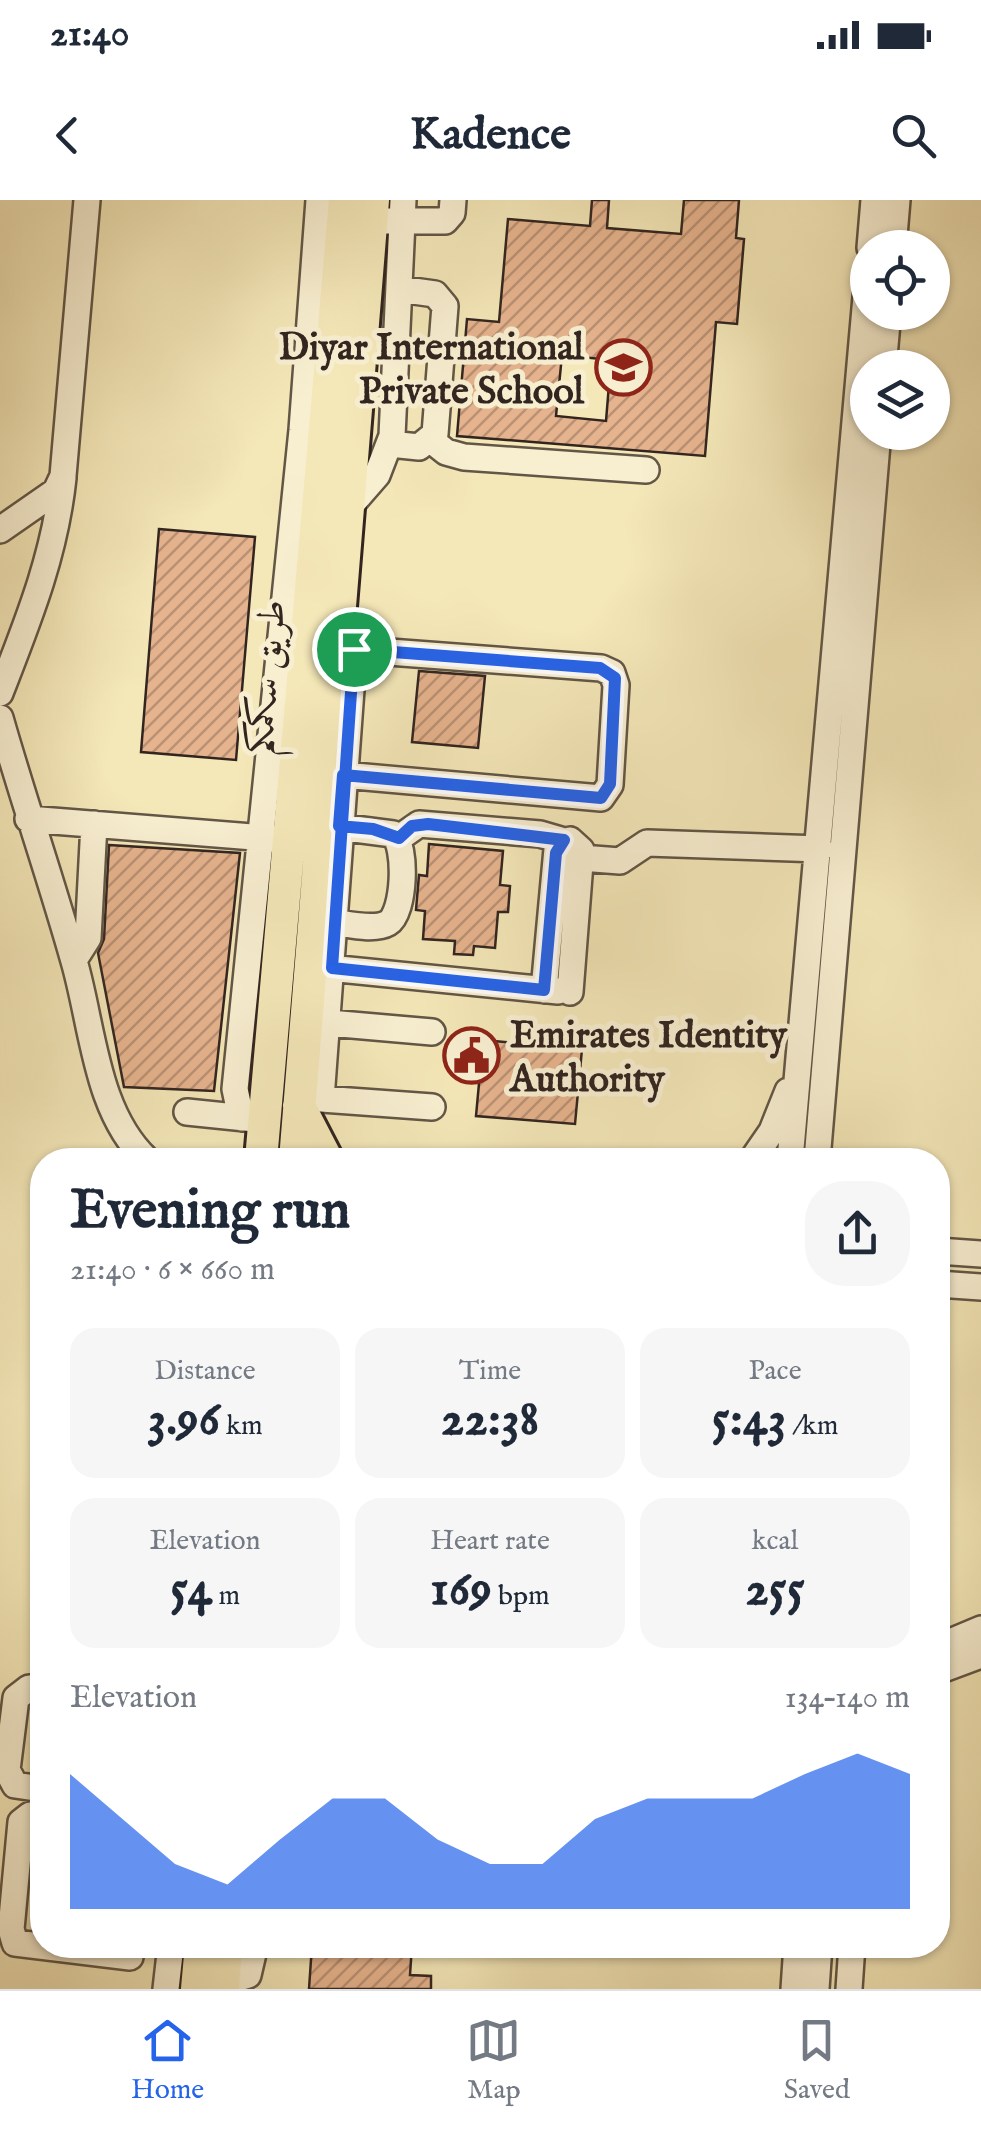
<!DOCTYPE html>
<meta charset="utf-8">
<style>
body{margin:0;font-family:"IM FELL English",Amiri,serif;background:#f6f6f7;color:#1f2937;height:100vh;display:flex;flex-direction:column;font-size:38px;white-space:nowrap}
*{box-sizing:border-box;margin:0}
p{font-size:32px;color:#747a83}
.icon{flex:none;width:55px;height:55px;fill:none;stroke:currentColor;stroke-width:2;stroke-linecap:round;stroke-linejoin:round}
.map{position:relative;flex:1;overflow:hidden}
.panel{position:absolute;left:30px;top:948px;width:920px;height:810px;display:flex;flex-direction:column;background:#fff;border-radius:40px;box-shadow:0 2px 8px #0004}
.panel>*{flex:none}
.fabs{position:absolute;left:850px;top:30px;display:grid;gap:20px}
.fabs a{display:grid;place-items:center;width:100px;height:100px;border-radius:50%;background:#fff;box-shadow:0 2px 8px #0004;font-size:50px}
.pin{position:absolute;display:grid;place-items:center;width:85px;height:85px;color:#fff;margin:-42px;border:5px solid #fff;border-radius:50%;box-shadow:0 2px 10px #0007}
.round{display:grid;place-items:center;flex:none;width:105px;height:105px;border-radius:40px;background:#f6f6f7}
.headline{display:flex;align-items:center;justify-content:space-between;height:170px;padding:0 40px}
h1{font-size:55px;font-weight:800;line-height:75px}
.metrics{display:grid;grid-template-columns:repeat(3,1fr);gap:15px;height:170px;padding:10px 40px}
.metrics div{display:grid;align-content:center;border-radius:25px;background:#f6f6f7;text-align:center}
.metrics b{font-size:50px;font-weight:800}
.metrics small{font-size:28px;font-weight:400}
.metrics p{font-size:28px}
.chart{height:280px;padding:20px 40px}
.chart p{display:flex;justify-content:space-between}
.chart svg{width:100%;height:180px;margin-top:10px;fill:#2563eb;opacity:.7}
.status{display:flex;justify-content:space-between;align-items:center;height:70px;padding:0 50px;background:#fff;direction:ltr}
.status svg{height:28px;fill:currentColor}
header{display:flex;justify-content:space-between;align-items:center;height:130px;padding:0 40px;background:#fff;font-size:45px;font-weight:800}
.dock{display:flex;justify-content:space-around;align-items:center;height:140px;border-top:2px solid #e0e1e3;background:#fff;font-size:28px;color:#747a83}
.dock a{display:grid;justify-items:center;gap:5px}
.dock .current{color:#2563eb}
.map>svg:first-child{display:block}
.building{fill:url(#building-hatch);stroke:#322520;stroke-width:2.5;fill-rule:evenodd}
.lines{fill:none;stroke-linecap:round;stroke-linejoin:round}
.minor-casing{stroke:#625646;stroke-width:30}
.major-casing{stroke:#322520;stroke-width:38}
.minor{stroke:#f8efd1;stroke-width:25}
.major{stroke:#f4e7b8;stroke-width:32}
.route-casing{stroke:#fff;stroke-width:20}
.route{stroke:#2563eb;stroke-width:12}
.labels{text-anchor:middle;stroke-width:10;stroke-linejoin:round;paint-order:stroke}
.poi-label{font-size:38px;font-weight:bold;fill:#322520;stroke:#f8efd1;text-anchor:end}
.street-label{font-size:38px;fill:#322520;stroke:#f8efd1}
</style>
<div class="status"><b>21:40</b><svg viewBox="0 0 49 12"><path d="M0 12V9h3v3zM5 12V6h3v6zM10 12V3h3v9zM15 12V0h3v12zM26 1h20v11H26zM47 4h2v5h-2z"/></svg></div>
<header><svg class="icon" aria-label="back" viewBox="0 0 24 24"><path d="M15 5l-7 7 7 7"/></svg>Kadence<svg class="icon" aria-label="search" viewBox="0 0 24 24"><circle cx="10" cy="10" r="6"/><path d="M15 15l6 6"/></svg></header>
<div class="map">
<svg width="981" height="1789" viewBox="0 0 981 1789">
<defs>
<pattern id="building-hatch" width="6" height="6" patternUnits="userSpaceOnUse" patternTransform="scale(2.5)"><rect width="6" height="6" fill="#e5b38d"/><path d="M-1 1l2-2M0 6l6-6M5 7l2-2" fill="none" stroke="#ba9173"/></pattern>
</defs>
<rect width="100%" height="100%" fill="#f4e7b8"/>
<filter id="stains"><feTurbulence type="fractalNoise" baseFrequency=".002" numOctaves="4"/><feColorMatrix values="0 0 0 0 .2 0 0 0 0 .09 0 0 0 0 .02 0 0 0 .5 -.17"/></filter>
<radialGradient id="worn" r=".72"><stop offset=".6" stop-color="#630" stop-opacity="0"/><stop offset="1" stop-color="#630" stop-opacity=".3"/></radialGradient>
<path class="building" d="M592 0H609L607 28 681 34 684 0H739L736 38 744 39 737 124 716 122 705 256 457 236 467 119 499 122 508 19 590 26ZM562 155 611 160 606 221 556 216Z
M159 329 255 337 236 560 141 552Z
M419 471 485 476 478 548 412 542Z
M429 644 503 651 500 685 510 686 508 712H498L495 748 474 746 473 755 454 754 455 741 423 739 425 711 416 710 419 675 427 676Z
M109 645 240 653 214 891 124 887 98 753 104 739Z
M483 840 582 849 575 924 476 916Z
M312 1745H412L410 1775 431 1776V1789H309Z"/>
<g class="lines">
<defs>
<path id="minor" d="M386 21H445L452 13 453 0
M870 48 874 0
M893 48 897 0
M883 168 888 112
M431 240 446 252 464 257 646 270
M390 244 419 247 435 234 445 106 435 94 399 89
M350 306 377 275 392 236 403 0
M0 330 56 291 63 276 87 0
M336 448 601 468 612 473 616 485 610 585 601 598 343 575
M0 493C28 421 55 355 63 278
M0 518C23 599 51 679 74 761 93 826 95 911 147 960
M28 619 277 639
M399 638 419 624 540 634 564 641
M581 658 620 661 647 643 820 649
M332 722C348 724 374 731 388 723 405 713 407 645 393 634L339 627
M74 760 88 738 94 624
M319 767 558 791
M544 790 557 649 570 640 581 650 570 792
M329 823 432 832
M308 898 432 907
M321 899 354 449
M187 912 255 919
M241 918 235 889 302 230 319 0
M752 960 772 931 788 891
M790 960 868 74
M817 960 878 232
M938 1051 981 1054
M938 1084 981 1087
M938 1447 981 1429
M938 1471 981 1455
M42 1488H29L16 1498 7 1570 15 1585 42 1589
M42 1617 30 1615 21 1622 11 1729 15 1743 130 1757V1745
M223 1783 248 1775 255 1745
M166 1789 171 1745
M794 1789 797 1745
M816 1789 819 1745
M849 1789 852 1745"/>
<path id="major" d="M299 906 327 960
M261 960 345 0
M295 960 373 0
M197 1789 201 1745
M223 1789 226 1745"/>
</defs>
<use href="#minor" class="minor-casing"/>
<use href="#major" class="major-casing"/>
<use href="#minor" class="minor"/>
<use href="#major" class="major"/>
</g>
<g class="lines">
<defs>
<path id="route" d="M354 449 332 768 544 790 556 653 564 640 428 624 412 626 399 638 373 629 339 626 343 575 601 598 610 584 615 478 600 468 354 449"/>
</defs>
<use href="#route" class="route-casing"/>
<use href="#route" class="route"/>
</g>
<defs>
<symbol id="school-ring" viewBox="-11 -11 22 22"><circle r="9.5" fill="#f8efd1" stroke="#8f2418" stroke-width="1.5"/><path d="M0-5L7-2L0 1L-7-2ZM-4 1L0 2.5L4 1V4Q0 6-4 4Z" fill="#8f2418"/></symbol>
<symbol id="civic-ring" viewBox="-11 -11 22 22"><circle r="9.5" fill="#f8efd1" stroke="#8f2418" stroke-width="1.5"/><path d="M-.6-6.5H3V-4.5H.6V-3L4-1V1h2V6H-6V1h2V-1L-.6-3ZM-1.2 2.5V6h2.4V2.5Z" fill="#8f2418"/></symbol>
</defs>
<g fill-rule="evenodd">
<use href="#school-ring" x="592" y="136" width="63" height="63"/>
<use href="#civic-ring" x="440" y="824" width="63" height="63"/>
</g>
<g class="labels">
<g class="poi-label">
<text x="584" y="159">Diyar International<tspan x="584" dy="44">Private School</tspan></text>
<text x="510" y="847" text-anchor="start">Emirates Identity<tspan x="510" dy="44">Authority</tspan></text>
</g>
<g class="street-label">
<text transform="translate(265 477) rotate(-85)" y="13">طريق سكمكم</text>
</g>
</g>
<rect width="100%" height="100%" filter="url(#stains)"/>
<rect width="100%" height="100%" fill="url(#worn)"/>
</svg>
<div class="fabs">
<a><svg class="icon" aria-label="locate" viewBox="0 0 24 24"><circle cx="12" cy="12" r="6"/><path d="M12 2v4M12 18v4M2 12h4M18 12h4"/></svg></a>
<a><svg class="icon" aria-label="layers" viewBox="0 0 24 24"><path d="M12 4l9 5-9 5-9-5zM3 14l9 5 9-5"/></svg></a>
</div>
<div class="pin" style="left:354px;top:449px;background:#1e9e55"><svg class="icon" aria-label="arrive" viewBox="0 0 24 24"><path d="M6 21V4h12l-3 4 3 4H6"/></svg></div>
<section class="panel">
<div class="headline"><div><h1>Evening run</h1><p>21:40 · 6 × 660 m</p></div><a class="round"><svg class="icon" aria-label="share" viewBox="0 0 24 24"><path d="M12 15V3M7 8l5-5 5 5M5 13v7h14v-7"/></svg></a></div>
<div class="metrics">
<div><p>Distance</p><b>3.96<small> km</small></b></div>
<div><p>Time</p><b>22:38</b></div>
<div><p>Pace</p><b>5:43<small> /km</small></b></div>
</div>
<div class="metrics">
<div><p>Elevation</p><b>54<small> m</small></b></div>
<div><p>Heart rate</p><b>169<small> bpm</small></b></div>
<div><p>kcal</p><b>255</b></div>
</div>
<div class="chart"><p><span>Elevation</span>134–140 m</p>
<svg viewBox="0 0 160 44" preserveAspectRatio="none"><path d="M0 44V11L10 22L20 33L30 38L40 27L50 17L60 17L70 27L80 33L90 33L100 22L110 17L120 17L130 17L140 11L150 6L160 11V44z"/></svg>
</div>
</section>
</div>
<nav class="dock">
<a class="current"><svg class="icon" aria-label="home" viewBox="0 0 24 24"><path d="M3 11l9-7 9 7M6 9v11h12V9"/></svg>Home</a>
<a><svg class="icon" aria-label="map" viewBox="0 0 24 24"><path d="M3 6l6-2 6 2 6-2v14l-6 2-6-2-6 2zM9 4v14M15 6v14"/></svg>Map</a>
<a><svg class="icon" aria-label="saved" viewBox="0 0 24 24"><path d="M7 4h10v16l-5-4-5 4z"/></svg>Saved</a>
</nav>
